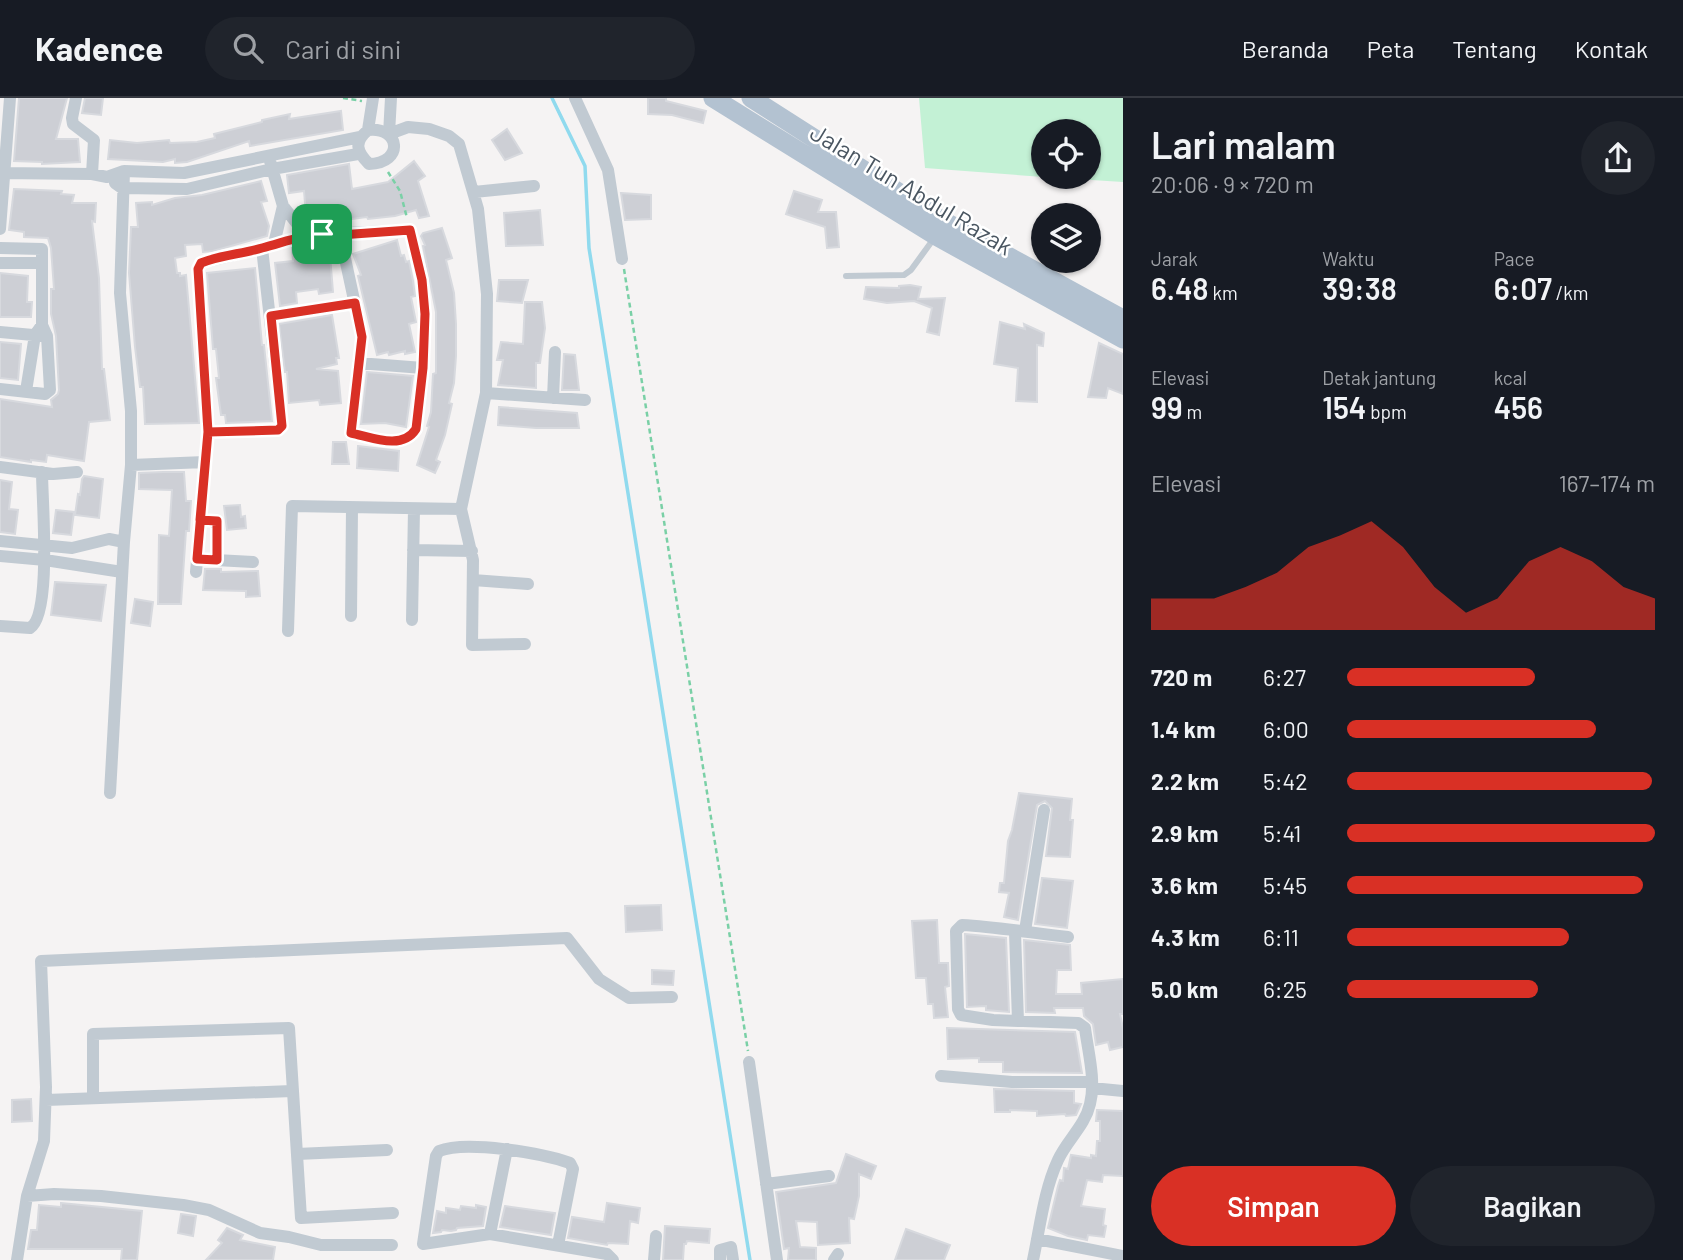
<!DOCTYPE html>
<html lang="id">
<meta charset="utf-8">
<style>
body{margin:0;font-family:Barlow,sans-serif;background:#20242c;color:#f1f3f6;height:100vh;display:flex;flex-direction:column;font-size:26px;white-space:nowrap}
*{box-sizing:border-box;margin:0}
p{font-size:23px;color:#9ea1a6}
.icon{flex:none;width:38px;height:38px;fill:none;stroke:currentColor;stroke-width:2;stroke-linecap:round;stroke-linejoin:round}
.map{position:relative;flex:1;overflow:hidden}
.details{display:flex;flex-direction:column;background:#171b24;width:560px}
.details>*{flex:none}
.tools{position:absolute;left:1031px;top:21px;display:grid;gap:14px}
.tools a{display:grid;place-items:center;width:70px;height:70px;border-radius:50%;background:#171b24;box-shadow:0 2px 5px #0004;font-size:35px}
.pin{position:absolute;display:grid;place-items:center;width:60px;height:60px;color:#fff;margin:-30px;border-radius:14px;box-shadow:0 4px 10px #0006}
.round{display:grid;place-items:center;flex:none;width:74px;height:74px;border-radius:37px;background:#20242c}
.summary{display:flex;align-items:center;justify-content:space-between;height:119px;padding:0 28px}
h1{font-size:38px;font-weight:600;line-height:52px}
.figures{display:grid;grid-template-columns:repeat(3,1fr);gap:10px;height:119px;padding:7px 28px}
.figures div{display:grid;align-content:center}
.figures b{font-size:30px;font-weight:600}
.figures small{font-size:19px;font-weight:400}
.figures p{font-size:19px}
.chart{height:196px;padding:14px 28px}
.chart p{display:flex;justify-content:space-between}
.chart svg{width:100%;height:126px;margin-top:7px;fill:#d93025;opacity:.7}
.cta{display:flex;gap:14px;margin-top:auto;padding:14px 28px}
.cta a{flex:1;height:80px;border-radius:42px;background:#d93025;color:#fff;font-size:28px;font-weight:600;line-height:80px;text-align:center}
.cta a+a{background:#20242c;color:#f1f3f6}
ul{padding:0 28px;list-style:none;font-size:23px}
li{display:grid;grid-template-columns:112px 84px 1fr;align-items:center;height:52px}
li i{height:18px;border-radius:9px;background:#d93025}
header{display:flex;align-items:center;gap:42px;box-sizing:border-box;height:98px;padding:0 35px;background:#171b24;border-bottom:2px solid #363941}
header strong{font-size:33px}
nav{display:flex;gap:38px;margin-inline-start:auto;font-size:24px}
.search{width:490px;height:63px;background:#20242c;display:flex;align-items:center;gap:18px;box-sizing:border-box;padding:0 24px;border-radius:38px;color:#9ea1a6;font-size:26px}
main{display:flex;flex:1;min-height:0}
.map>svg:first-child{display:block}
.green{fill:#c3f1d5}
.lines{fill:none;stroke-linecap:round;stroke-linejoin:round}
.stream{stroke:#90daee;stroke-width:3.5}
.building{fill:#cdcfd5;stroke:#d7d9de;stroke-width:2}
.path{stroke:#7ad0a6;stroke-width:2.5;stroke-dasharray:5 3.5;stroke-linecap:butt}
.lane{stroke:#c1cad2;stroke-width:6}
.street{stroke:#c1cad2;stroke-width:12}
.primary{stroke:#b3c2d1;stroke-width:19}
.route-casing{stroke:#fff;stroke-width:14}
.route{stroke:#d93025;stroke-width:9}
.labels{text-anchor:middle;stroke-width:5;stroke-linejoin:round;paint-order:stroke}
.street-label{font-size:24px;fill:#4a5661;stroke:#fff}
</style>
<header>
<strong>Kadence</strong>
<div class="search"><svg class="icon" aria-label="search" viewBox="0 0 24 24"><circle cx="10" cy="10" r="6"/><path d="M15 15l6 6"/></svg>Cari di sini</div>
<nav><a>Beranda</a><a>Peta</a><a>Tentang</a><a>Kontak</a></nav>
</header>
<main>
<div class="map">
<svg width="1123" height="1162" viewBox="0 0 1123 1162">
<rect width="100%" height="100%" fill="#f5f3f3"/>
<path class="green" d="M919 0H1123V84L1044 79H1088V33H1043V79L925 70Z"/>
<g class="lines">
<path class="stream" d="M552 0 585 68 589 150 750 1162"/>
</g>
<path class="building" d="M19 0H67L56 41H78L80 64 42 66V64L14 63Z
M85 0H103L101 17 82 15Z
M648 0H666V3L706 13 703 25 672 17 648 16Z
M341 13 343 32 250 48 249 43 187 64 175 65V61L163 64 108 61 110 42 137 45 169 42 170 45 197 44 215 40 214 36 262 24V22L290 16 289 21Z
M507 31 522 55 505 62 492 42Z
M414 63 425 78 418 83 429 118 419 120 416 112 395 118 368 121 367 119 344 122 343 118 321 119V115L306 117 304 93 289 95 287 77 349 66 352 91 388 84Z
M261 83 267 103 261 104 269 128 267 138 213 153 203 154 202 146 185 147 186 158 175 160 177 175H180V178L186 177 199 325 145 326 143 289H140L135 249 129 175 131 129H138L136 105 152 104V107L175 100 202 97Z
M14 91 62 93 61 96 74 97 72 105H96L95 124 92 123 99 180 102 271H104L110 322 89 324 84 363 47 357 46 364 31 362V364L0 359V301L52 309 51 302 58 296 59 292 56 238 51 216V191H54L51 150 48 140 24 139V134L9 132Z
M794 93 822 102 818 114H836L839 149 827 150 825 129 786 116Z
M621 95 651 97V121L625 122Z
M540 112 543 147 506 148 504 115Z
M442 130 452 160 446 162 454 195 456 226V258L454 285 449 305 452 306 445 337 436 362 440 364 435 375 417 367 429 329 427 328 431 314 433 276 436 275V214L423 148 425 147 421 138 423 135Z
M397 142 401 158 404 157 406 164 409 163 413 183 415 198 411 199 416 224 409 226 415 254 405 256V253L389 257 388 254 377 257 358 178 361 177 353 156Z
M312 145H329L333 194 319 196 318 191 296 194 297 205 280 208 275 165 293 163 292 150Z
M255 170 262 247H264L272 323 226 325 225 317H221L216 280H219L216 251H213L207 175Z
M0 175 28 178 27 204H32L31 219H0Z
M499 182H528L522 205 497 203Z
M910 187 921 189 918 201 945 200 939 237 927 234 932 210 914 203 887 205 864 201 866 189 899 190V188Z
M525 204H542L545 230 540 265H536V290L498 287 503 262H497L501 244 523 246Z
M332 217 339 260H336L337 266 316 271 338 273 341 305 320 307 319 302 289 305 287 274H285L279 226Z
M1000 224 1025 231 1024 226 1044 235 1043 248 1037 247V304L1016 303 1018 270 994 266Z
M0 244 21 246 18 282 0 280Z
M1099 245 1123 256V296L1108 290 1106 300 1088 299Z
M564 256 575 257 579 292H562Z
M367 274 413 278 406 329 385 325 361 326Z
M499 309 577 315 579 330H536L498 327Z
M333 344H346L349 366H332Z
M358 348 399 353 398 373 357 370Z
M163 374H184L186 403H191L189 433H186L181 506H158L159 437 169 438 172 392 139 391V375Z
M84 378 103 381 99 420 75 417 78 396 80 397 82 381Z
M0 382 12 384 9 411 18 412 15 436 0 434Z
M240 407 241 419 245 418 246 430 227 432 224 408Z
M56 412 74 414 71 437 53 435Z
M205 471H221V474L258 473 260 498 246 499V493L203 492Z
M55 484 106 487 101 523 51 517Z
M135 501 153 504 150 528 131 525Z
M1019 695 1072 701 1070 722H1073L1070 759 1046 758 1052 710 1045 703 1037 707 1018 822 1004 819 1009 795 999 794 1000 785H1004L1008 743 1012 732Z
M1042 780 1073 783 1067 830 1035 826Z
M661 807 662 832 626 834 625 808Z
M937 822 939 865H948L949 888 945 889 948 919 934 920 933 906H928L926 880H916L912 823Z
M965 836 1006 840 1009 914 986 912V908L967 909Z
M1024 842 1070 847 1071 872H1057L1056 896H1082L1081 885 1123 881V916H1120L1123 930V949L1110 952 1108 944 1096 947 1093 926 1084 918 1083 910H1054L1055 915 1026 914Z
M652 872 674 873 673 887 652 886Z
M947 930 1075 934 1082 975 1003 974V964H979V960L948 961Z
M994 991 1074 993V1005L1081 1006 1076 1017 1066 1018 1065 1016 1037 1018V1013L1010 1012V1014H995Z
M31 1001 32 1023 12 1024V1002Z
M1097 1012 1123 1013V1078L1103 1077 1102 1084 1087 1082 1081 1108 1105 1111 1103 1127 1106 1128 1104 1139 1088 1137 1087 1142 1068 1138 1048 1130 1058 1088 1060 1082 1063 1083 1064 1070 1068 1071 1071 1057 1091 1060V1057L1096 1058 1097 1043H1100V1023H1096Z
M846 1056 876 1068 871 1081 859 1076V1098L854 1121 849 1120 850 1145 818 1147 817 1124 796 1123 800 1149 816 1150V1162H788L789 1150 784 1151 776 1094 836 1085Z
M61 1105 142 1113 137 1162H121L122 1151H28L31 1132H37L39 1107 61 1109Z
M607 1105 640 1110 638 1125 630 1123 628 1146 608 1145 607 1147 568 1140 572 1119 604 1124Z
M476 1107 486 1109 483 1128 457 1130 456 1132 451 1133 442 1132 441 1134 433 1135 437 1113 446 1115V1110L460 1112 461 1108 476 1110Z
M505 1108 555 1115 551 1137 500 1129Z
M181 1116 196 1118 193 1138 178 1135Z
M665 1128 710 1131 709 1145 687 1143 686 1146H684L683 1162H663Z
M227 1130 243 1137 240 1142 275 1149 273 1162H206L222 1145 218 1142Z
M906 1131 950 1147 944 1162H895Z"/>
<g class="lines">
<path class="path" d="M343 0 362 3
M388 74 400 93 407 120
M624 171 748 953"/>
<path class="lane" d="M846 178 904 177 911 172 935 139"/>
<path class="street" d="M76 0 72 20 73 26 94 42 92 76
M575 0 608 72 622 161
M368 32C400 28 405 65 369 66 356 53 354 44 368 32L373 0
M270 63 283 108 306 137
M0 75 92 76 107 79 124 73 184 75 360 39
M115 85 122 90 187 91 272 71 358 56
M474 94 534 88
M0 131 10 0
M274 146 283 108
M0 150 42 151V227L47 238 50 292 45 296 0 291
M0 165H42
M271 218 355 205
M0 234 44 238
M358 265 423 270
M26 293 35 237 42 227
M486 295 585 302
M553 300 555 254
M208 334 278 332 282 328 262 150
M131 367 205 364
M0 369 53 376 77 374
M461 411 473 462 472 547 525 546
M200 422 217 423V462
M0 443 72 450 109 441 124 444
M413 452 472 453
M0 458 45 462 122 474
M197 461 253 464
M196 474 208 334 198 171 201 165 262 150 306 137 410 132 422 182 425 216 423 270 416 331C402 353 371 339 351 335L362 239 340 137
M473 482 528 486
M351 518 352 410
M412 522 414 411
M0 528 30 530C52 517 42 402 42 374
M288 533 292 408 461 411 486 295 487 196 478 111 459 46 449 38 429 31 408 29 389 36 391 0
M110 695 124 444 131 367V313L120 195 124 73
M1025 833 1044 712
M1015 834 1018 923
M749 964 777 1162
M941 978 1012 984H1091
M1092 990 1123 993
M93 1000V936L289 930 301 1120 393 1115
M46 1002 292 993
M297 1056 387 1052
M766 1086 829 1078
M27 1098 54 1096 101 1098 183 1107 209 1112 260 1135 289 1139 321 1147H392
M490 1136 507 1051
M1037 1141 1123 1158
M558 1147 573 1071 570 1065C542 1055 466 1042 439 1053L436 1058 423 1146 490 1136 607 1156 613 1162
M17 1162 27 1098 44 1043 46 989 41 863 567 840 599 881 629 900 672 899
M654 1162 656 1138
M720 1162V1152L731 1149 733 1162
M834 1162 838 1156
M1033 1162C1040 1129 1044 1092 1058 1062 1067 1042 1085 1028 1090 1006 1096 982 1088 954 1085 930L1078 925 993 922 961 917 958 911 956 833 962 827C998 829 1032 835 1068 839"/>
<path class="primary" d="M713 0 936 138 1123 241
M751 0 942 122 1123 221"/>
</g>
<g class="lines">
<defs>
<path id="route" d="M322 136C301 137 282 145 262 150 242 156 220 157 201 165L198 171 208 334 197 461 217 462V423L200 422 208 334 278 332 282 328 271 218 355 205 362 239 351 335C371 339 402 353 416 331L423 270 425 216 422 182 410 132 340 137 322 136"/>
</defs>
<use href="#route" class="route-casing"/>
<use href="#route" class="route"/>
</g>
<g class="labels">
<g class="street-label">
<text transform="translate(911 92) rotate(31)" y="8">Jalan Tun Abdul Razak</text>
</g>
</g>
</svg>
<div class="tools">
<a><svg class="icon" aria-label="locate" viewBox="0 0 24 24"><circle cx="12" cy="12" r="6"/><path d="M12 2v4M12 18v4M2 12h4M18 12h4"/></svg></a>
<a><svg class="icon" aria-label="layers" viewBox="0 0 24 24"><path d="M12 4l9 5-9 5-9-5zM3 14l9 5 9-5"/></svg></a>
</div>
<div class="pin" style="left:322px;top:136px;background:#1e9e55"><svg class="icon" aria-label="arrive" viewBox="0 0 24 24"><path d="M6 21V4h12l-3 4 3 4H6"/></svg></div>
</div>
<section class="details">
<div class="summary"><div><h1>Lari malam</h1><p>20:06 · 9 × 720 m</p></div><a class="round"><svg class="icon" aria-label="share" viewBox="0 0 24 24"><path d="M12 15V3M7 8l5-5 5 5M5 13v7h14v-7"/></svg></a></div>
<div class="figures">
<div><p>Jarak</p><b>6.48<small> km</small></b></div>
<div><p>Waktu</p><b>39:38</b></div>
<div><p>Pace</p><b>6:07<small> /km</small></b></div>
</div>
<div class="figures">
<div><p>Elevasi</p><b>99<small> m</small></b></div>
<div><p>Detak jantung</p><b>154<small> bpm</small></b></div>
<div><p>kcal</p><b>456</b></div>
</div>
<div class="chart"><p><span>Elevasi</span>167–174 m</p>
<svg viewBox="0 0 160 44" preserveAspectRatio="none"><path d="M0 44V33L10 33L20 33L30 29L40 24L50 15L60 11L70 6L80 15L90 29L100 38L110 33L120 20L130 15L140 20L150 29L160 33V44z"/></svg>
</div>
<ul>
<li><b>720 m</b>6:27<i style="width:61%"></i></li>
<li><b>1.4 km</b>6:00<i style="width:81%"></i></li>
<li><b>2.2 km</b>5:42<i style="width:99%"></i></li>
<li><b>2.9 km</b>5:41<i style="width:100%"></i></li>
<li><b>3.6 km</b>5:45<i style="width:96%"></i></li>
<li><b>4.3 km</b>6:11<i style="width:72%"></i></li>
<li><b>5.0 km</b>6:25<i style="width:62%"></i></li>
</ul>
<div class="cta"><a>Simpan</a><a>Bagikan</a></div>
</section>
</main>
